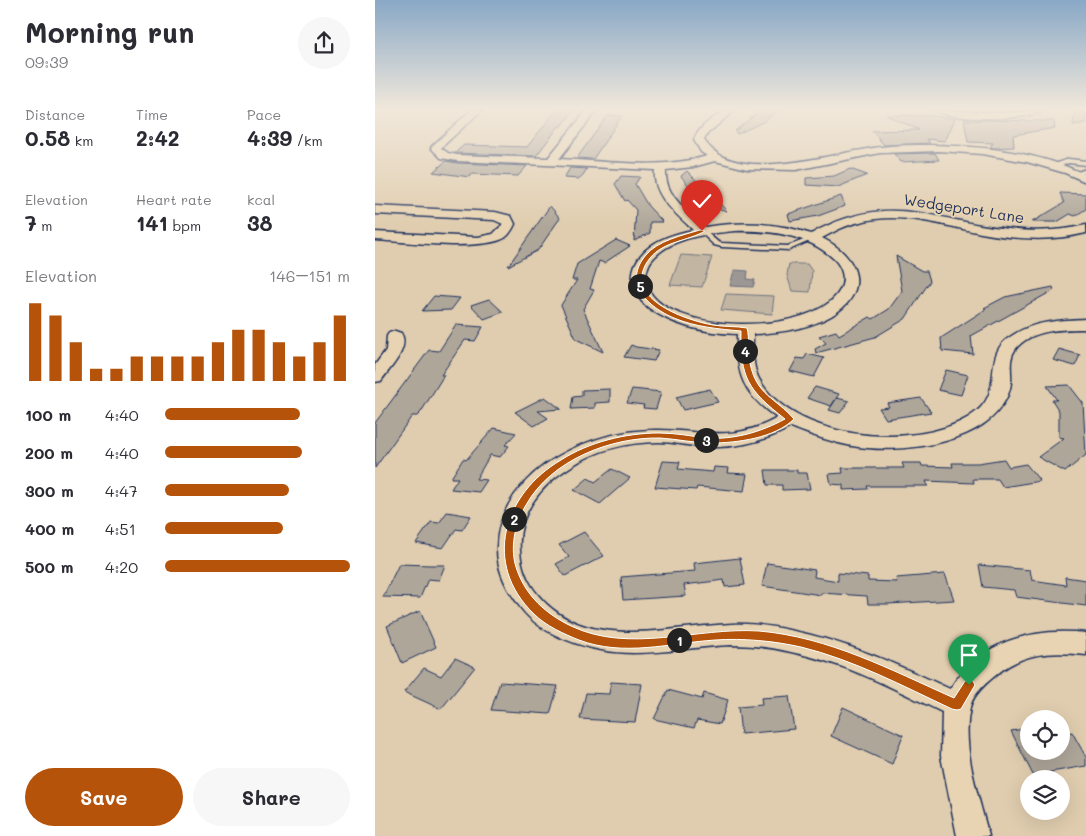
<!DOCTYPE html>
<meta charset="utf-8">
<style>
body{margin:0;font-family:Mali,sans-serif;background:#f7f7f7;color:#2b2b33;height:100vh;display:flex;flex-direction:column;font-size:19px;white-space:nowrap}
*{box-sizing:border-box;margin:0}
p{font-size:16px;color:#7c7c81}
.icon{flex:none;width:28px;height:28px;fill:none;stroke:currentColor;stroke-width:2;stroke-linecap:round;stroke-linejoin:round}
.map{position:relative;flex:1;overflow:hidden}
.drawer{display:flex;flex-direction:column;background:#fff;width:375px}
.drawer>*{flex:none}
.buttons{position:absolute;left:645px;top:710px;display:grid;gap:10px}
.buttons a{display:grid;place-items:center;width:50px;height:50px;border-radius:50%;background:#fff;box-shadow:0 5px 20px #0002;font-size:25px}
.pin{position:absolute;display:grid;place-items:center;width:42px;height:42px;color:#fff;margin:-51px -21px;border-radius:50% 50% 50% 0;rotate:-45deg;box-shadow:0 0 5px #0007}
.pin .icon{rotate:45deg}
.km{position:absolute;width:25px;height:25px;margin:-12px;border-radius:50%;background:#222;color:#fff;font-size:14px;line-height:25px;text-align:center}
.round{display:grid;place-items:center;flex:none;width:52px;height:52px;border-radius:26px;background:#f7f7f7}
.summary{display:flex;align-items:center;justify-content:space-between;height:85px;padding:0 25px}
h1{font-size:28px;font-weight:700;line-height:38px}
.metrics{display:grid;grid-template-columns:repeat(3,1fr);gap:8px;height:85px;padding:5px 25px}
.metrics div{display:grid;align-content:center}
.metrics b{font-size:21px;font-weight:700}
.metrics small{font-size:14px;font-weight:400}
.metrics p{font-size:14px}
.chart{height:140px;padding:10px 25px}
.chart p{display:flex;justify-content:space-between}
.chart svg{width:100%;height:90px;margin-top:5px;stroke:#b45309;stroke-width:6}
.action{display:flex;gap:10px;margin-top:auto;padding:10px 25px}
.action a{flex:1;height:58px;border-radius:30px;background:#b45309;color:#fff;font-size:20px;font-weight:700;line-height:58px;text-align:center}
.action a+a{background:#f7f7f7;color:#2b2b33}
ul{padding:0 25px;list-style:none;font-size:16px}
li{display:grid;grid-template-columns:80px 60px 1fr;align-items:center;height:38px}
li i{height:12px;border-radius:6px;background:#b45309}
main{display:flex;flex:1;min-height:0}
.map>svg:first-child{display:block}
.green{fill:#c2b6a3;stroke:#6e7280}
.water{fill:#9c9694;stroke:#686d7e}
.building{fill:#afa69a;stroke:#1b2f5e}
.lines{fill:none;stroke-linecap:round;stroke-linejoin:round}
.lane-casing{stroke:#1b2f5e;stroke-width:3}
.street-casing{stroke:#1b2f5e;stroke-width:3}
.lane{fill:#e8d4b2;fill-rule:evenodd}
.street{fill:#e8d4b2;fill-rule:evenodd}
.route{fill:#b45309;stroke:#fff}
.labels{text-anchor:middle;stroke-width:4;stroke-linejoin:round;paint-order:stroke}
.far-street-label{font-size:15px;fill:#1b2f5e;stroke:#e8d4b2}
</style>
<main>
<section class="drawer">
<div class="summary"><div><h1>Morning run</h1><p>09:39</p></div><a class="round"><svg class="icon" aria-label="share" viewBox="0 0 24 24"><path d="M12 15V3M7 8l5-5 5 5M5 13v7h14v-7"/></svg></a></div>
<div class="metrics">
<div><p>Distance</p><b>0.58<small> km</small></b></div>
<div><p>Time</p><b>2:42</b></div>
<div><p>Pace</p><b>4:39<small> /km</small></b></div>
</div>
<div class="metrics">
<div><p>Elevation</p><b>7<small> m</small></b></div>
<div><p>Heart rate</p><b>141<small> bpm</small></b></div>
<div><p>kcal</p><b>38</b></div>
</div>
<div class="chart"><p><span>Elevation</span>146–151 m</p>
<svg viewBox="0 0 160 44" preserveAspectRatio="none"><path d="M5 44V6M15 44V12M25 44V25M35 44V38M45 44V38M55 44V32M65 44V32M75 44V32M85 44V32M95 44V25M105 44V19M115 44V19M125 44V25M135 44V32M145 44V25M155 44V12"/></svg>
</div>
<ul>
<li><b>100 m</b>4:40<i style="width:73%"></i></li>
<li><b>200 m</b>4:40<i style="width:74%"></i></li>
<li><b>300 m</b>4:47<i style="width:67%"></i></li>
<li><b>400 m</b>4:51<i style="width:64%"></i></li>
<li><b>500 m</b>4:20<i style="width:100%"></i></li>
</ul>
<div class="action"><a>Save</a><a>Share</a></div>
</section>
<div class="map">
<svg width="711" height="836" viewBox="0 0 711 836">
<rect width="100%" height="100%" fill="#e0cdaf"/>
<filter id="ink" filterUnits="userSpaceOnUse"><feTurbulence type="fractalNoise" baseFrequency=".02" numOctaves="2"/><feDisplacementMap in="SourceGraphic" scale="10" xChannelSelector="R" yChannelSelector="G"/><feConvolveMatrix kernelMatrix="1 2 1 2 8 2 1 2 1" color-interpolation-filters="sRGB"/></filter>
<g filter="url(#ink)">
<path class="green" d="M306 255 337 257 327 287 295 285Z
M414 264H432L437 271 435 292 417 291 412 275Z
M351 294 399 296 397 314 346 310Z"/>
<path class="water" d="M359 270 373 271 372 279 380 280 378 287 355 286Z"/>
<path class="building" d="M182 110H199L187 126H184L161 156 80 153 89 145 152 147Z
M380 110H403L390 121 362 134 360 131 381 114Z
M700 112 711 113V123L698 125Z
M233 115 247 116 218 159 202 158Z
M511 115 559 116 580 119 570 141 552 139 555 143 509 145 497 131 544 130Z
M589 120 679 121 680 128 638 135 639 147 619 148 615 147 618 143 593 142Z
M560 153 564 160 526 162 519 154Z
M71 161 82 163 152 166 143 176 97 174 95 177 58 172Z
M195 168 212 169 205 179 189 178Z
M475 169 492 175 463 187 431 185V178L459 176Z
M312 171 352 211 325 203 313 191 317 190 306 176Z
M246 176 265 177 260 184 273 206 288 222H275V233L259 241 261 210 252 200 250 201 240 184Z
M685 193 711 194V209L700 216 695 214 682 222H657L689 203Z
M466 196 470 206 443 216 415 221 413 214Z
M175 206 185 218 163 250 133 266Z
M241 240 255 246 229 263 224 261 215 289 219 290 208 309 228 352 201 339 186 305 202 280H197L202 264Z
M521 256 547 271H552L555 281 530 319 500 337 441 353 440 349 451 343 444 336 461 331 464 335 495 317 498 319 514 309 527 291Z
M678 287 679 290 596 336 598 354 567 351 566 338 611 309 609 308 630 297Z
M59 296 85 298 76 310 47 311Z
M114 299 128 312 109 319 96 305Z
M81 325 108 327 100 341 90 340 88 343 66 375H69L46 412 42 416H37L0 468V423L54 350 64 351Z
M256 345 261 347 284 350 279 361 249 357Z
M684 349 705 355 700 366 678 360Z
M432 354 449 358 439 377 415 371 422 358 429 359Z
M571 370 593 375 586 395 563 390Z
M694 385 708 403 711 455 690 472 663 457 689 438 684 437V411L677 400H682L672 386Z
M440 387 464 394 456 406 432 398Z
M235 389V402L220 403V408L196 409 198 397 207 396V390Z
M257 389 286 392 281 409 268 408 269 405 252 403Z
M335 389 343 402 308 410 301 397Z
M170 397 186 409 163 411 173 418 159 426 140 412Z
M462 398 474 401 465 413 454 410Z
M546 398 556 412 511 419 504 408 514 407 512 403Z
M119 428 141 433 130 445 134 446 125 457 115 455 101 479 112 480 104 492 76 489 83 478H76L88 459 91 460Z
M629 459 634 467 651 464 665 481 628 487 623 479H598L599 483 551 481 553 486H492L493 489 468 490V485L456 484 454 474 468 473 467 468H529L527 463H546L547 466 578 467 577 463H603Z
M288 461 305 462 303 469 338 472 339 467 354 468 353 473 372 474 369 491 322 487 321 490 280 487Z
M237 469 255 478 225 504 199 490 213 478 220 482Z
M390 470H422V473H432L435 489 407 490V485H392Z
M72 512 96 516 87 530 81 529 68 548 41 543 56 522 64 523Z
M209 532 229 556 190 576 181 564 194 557 184 545Z
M365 558 370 585 350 587 349 580 309 585 311 596 248 600 246 577 320 571 319 563Z
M392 563 440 570 439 577 463 581V573L493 576V581L522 582 521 578 570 574 579 600 513 604H493L492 596 446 593V595L387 586Z
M24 564 56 565H70L64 580 53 579 45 598 8 597Z
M604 565 655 570 657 580 691 585 690 577 711 580V606L641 597 639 590 608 587Z
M45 611 61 647 27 663 12 626Z
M80 658 100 667 66 709 29 692 49 668 66 676Z
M125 682 183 686 175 714 116 710Z
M236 682 267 684 260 722 205 719 211 693 234 694Z
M293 690 327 699 329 693 353 700 345 724 322 720 319 728 279 719Z
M414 696 419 729 366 734 363 707 387 705 386 698Z
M468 707 528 735 517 764 456 736Z
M654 728V751H686V734L697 732 711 757V766L658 775 636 731Z"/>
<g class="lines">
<defs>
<path id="lane" d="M694 159 711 161V165L694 163 677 168 674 166Z
M711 169V173L700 176 697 174Z
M325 230H329L343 242 347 243 413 246 434 238 439 239 414 250 347 247 339 245 325 232Z"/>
<path id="street" d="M96 110H107L69 145 66 148 73 153 82 155 173 158 212 110H222L184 159C232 161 285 170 332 156L326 152 319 140C324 126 345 110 360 110L333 133 329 140C357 184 447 156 487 150 506 146 525 145 544 145 600 145 659 150 711 175V182L690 173 652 162 607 154 564 151 505 153 421 170 372 169 340 161 318 167 291 170C289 196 313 211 330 227 366 221 401 222 436 234 459 221 481 213 508 211 540 209 573 219 605 225 641 231 675 234 711 225V233C675 242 641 239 606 233 567 225 525 211 485 222 471 225 460 231 447 238 484 256 497 292 456 316 433 329 404 333 378 334 378 348 377 366 384 379 417 440 539 451 594 417 635 392 602 356 638 335 659 321 686 320 711 319V329C689 329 655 329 640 350 633 360 637 371 636 383 635 392 631 400 626 407 599 446 521 454 477 446 456 442 436 435 416 427 388 443 353 450 321 446 309 445 297 442 284 442 253 442 221 450 195 467 166 485 142 514 145 550 146 568 152 582 163 595 211 653 294 626 357 624 377 623 396 626 414 630 471 641 523 665 575 689 605 641 658 627 711 633V655C677 651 648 652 621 675 611 683 597 695 595 708 586 747 604 798 614 836H582L566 756 567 712C518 688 470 663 416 652 396 647 376 645 356 645 292 648 250 665 187 638 168 630 152 619 141 601 130 586 122 568 122 549 121 510 150 475 182 457 212 439 250 429 285 430 329 431 360 442 402 418 368 394 361 375 362 334 332 333 298 326 274 308 253 292 252 266 272 249 284 238 302 233 318 230 301 213 277 196 280 170L82 161 66 158 56 148 57 146ZM360 231C394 230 433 234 459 259 467 267 471 279 465 290 438 340 272 334 271 278 271 273 273 265 276 261 295 237 332 234 360 231Z
M560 110 627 113 669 110C653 121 576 121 560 110Z
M0 206 120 212 136 216 140 224C137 231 132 238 125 240 96 250 32 242 0 240V232L103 237 118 234 128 224 119 220 0 214Z
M20 331 26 333C36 348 14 369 6 381L0 382V365L11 350 12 336 14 333Z"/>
</defs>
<use href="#lane" class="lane-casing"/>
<use href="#street" class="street-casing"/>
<use href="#lane" class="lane"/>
<use href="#street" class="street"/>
</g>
</g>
<linearGradient id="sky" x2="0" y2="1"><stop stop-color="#89a8c6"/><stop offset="0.48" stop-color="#f1e8db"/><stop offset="1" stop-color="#f1e8db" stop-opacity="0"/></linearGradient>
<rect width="711" height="227" fill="url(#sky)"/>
<path class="route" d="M325 230 330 231C313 241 289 241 275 258 244 297 309 320 338 325 349 327 361 326 372 328 375 339 372 351 375 363 381 395 401 398 419 419 400 438 362 443 336 443 319 443 302 439 285 438 236 437 176 460 151 505 140 523 134 549 142 570 151 596 171 614 196 626 255 654 321 627 384 631 454 637 516 670 579 698L590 681 594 680 598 681 600 685 586 709 582 710 577 709C528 686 479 660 426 647 399 641 368 638 340 640 295 643 249 657 204 640 189 634 171 626 159 614 107 564 128 494 186 460 214 442 251 433 284 433 300 433 316 436 331 438 359 440 386 432 410 419 373 390 365 378 366 331 344 329 320 327 299 318 273 307 247 283 271 255 282 241 308 235 325 230Z"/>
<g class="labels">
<g class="far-street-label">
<text transform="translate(589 209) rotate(9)" y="5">Wedgeport Lane</text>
</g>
</g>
</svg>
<div class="buttons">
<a><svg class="icon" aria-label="locate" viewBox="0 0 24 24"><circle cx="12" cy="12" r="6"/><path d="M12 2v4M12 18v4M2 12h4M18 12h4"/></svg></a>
<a><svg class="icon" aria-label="layers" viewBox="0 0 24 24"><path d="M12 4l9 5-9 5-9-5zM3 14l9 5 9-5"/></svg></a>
</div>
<div class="pin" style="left:594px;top:685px;background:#1e9e55"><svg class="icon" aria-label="arrive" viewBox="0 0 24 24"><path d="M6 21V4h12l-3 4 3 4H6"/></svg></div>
<div class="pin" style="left:327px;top:231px;background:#d93025"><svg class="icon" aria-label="check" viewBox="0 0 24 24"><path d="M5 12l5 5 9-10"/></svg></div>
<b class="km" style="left:304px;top:640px">1</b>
<b class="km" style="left:139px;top:519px">2</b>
<b class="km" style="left:331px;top:440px">3</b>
<b class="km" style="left:370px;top:351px">4</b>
<b class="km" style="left:265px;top:286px">5</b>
</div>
</main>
